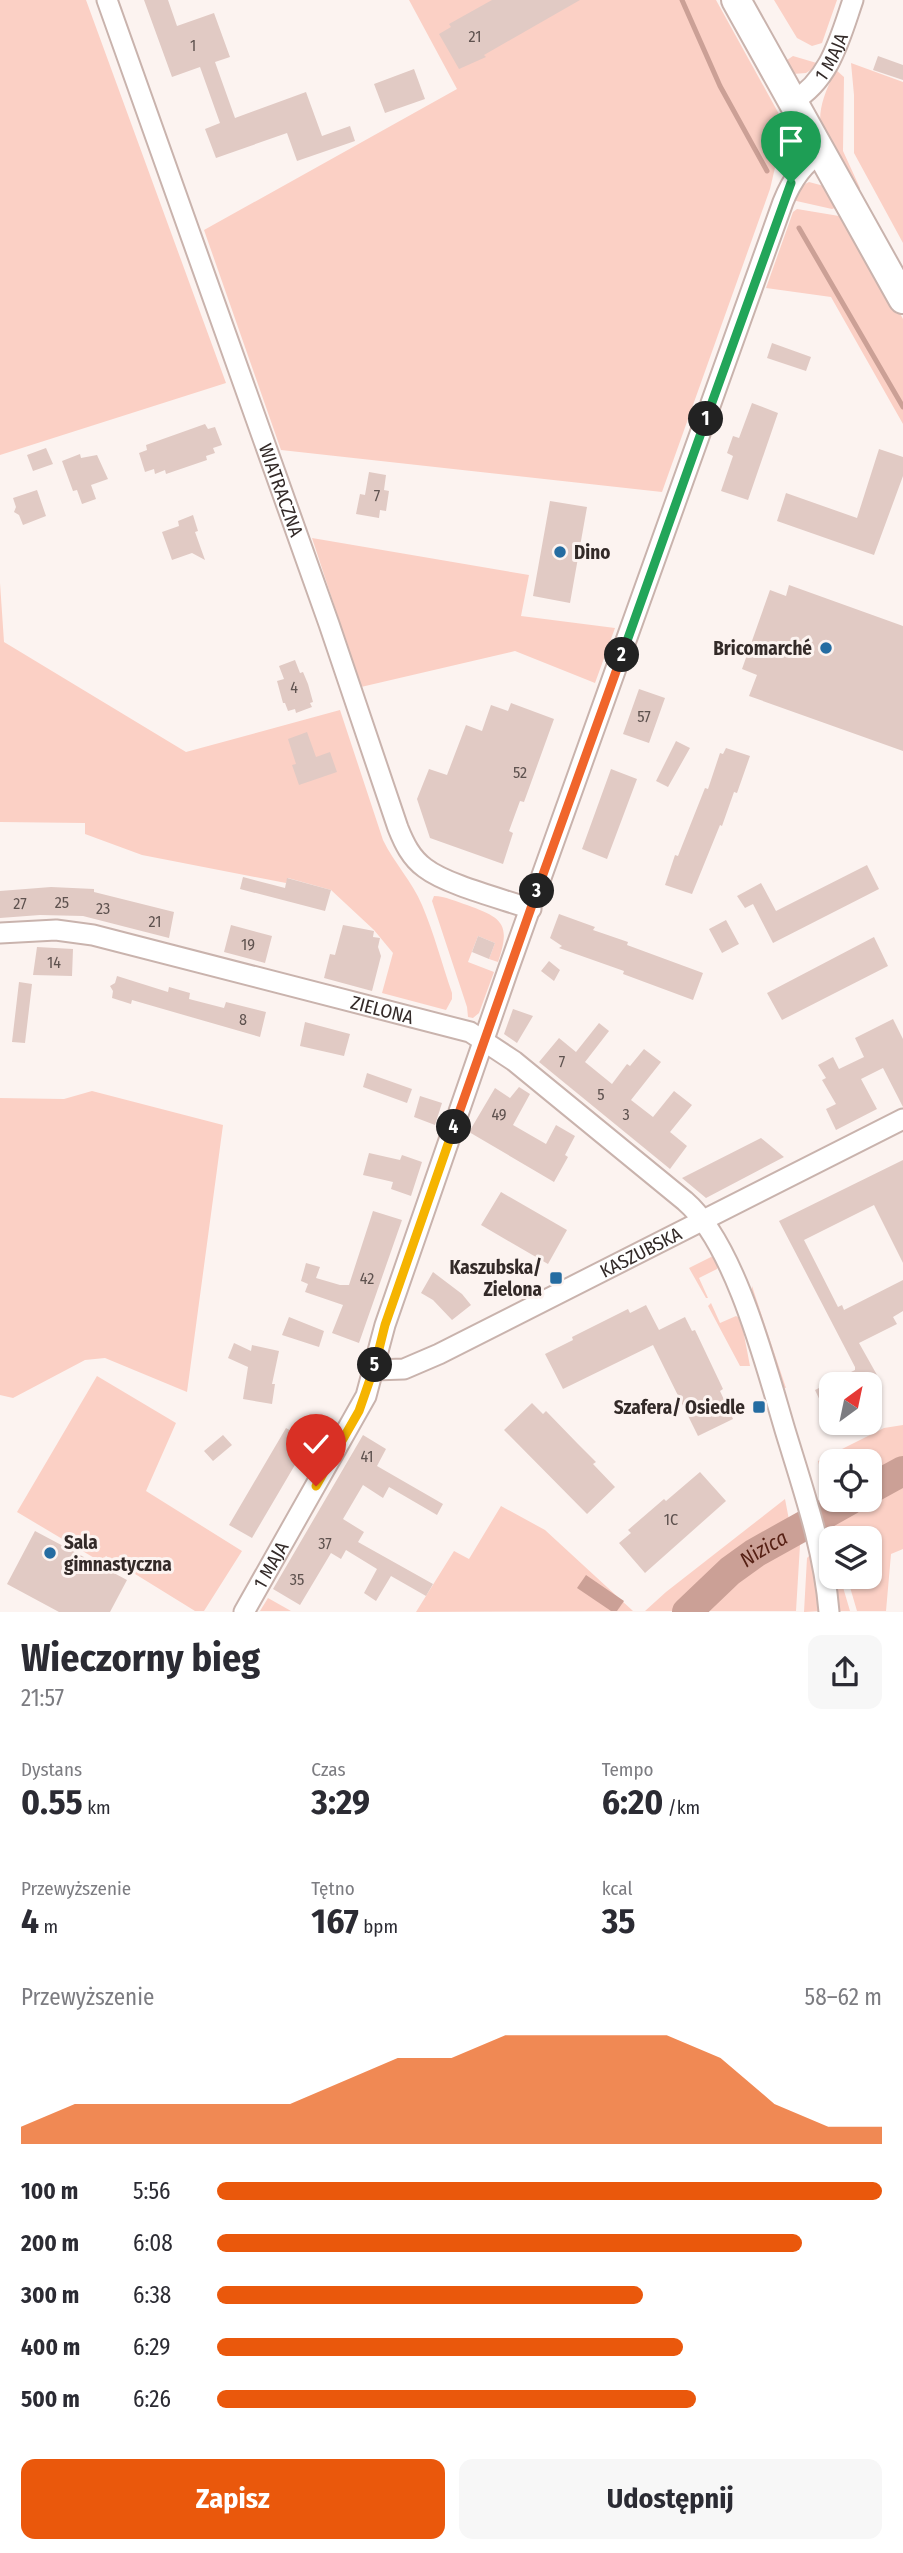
<!DOCTYPE html>
<html lang="pl">
<meta charset="utf-8">
<style>
body{margin:0;font-family:"Fira Sans Condensed",sans-serif;background:#f7f7f7;color:#2b2b33;height:100vh;display:flex;flex-direction:column;font-size:26px;white-space:nowrap}
*{box-sizing:border-box;margin:0}
p{font-size:23px;color:#7c7c81}
.icon{flex:none;width:38px;height:38px;fill:none;stroke:currentColor;stroke-width:2;stroke-linecap:round;stroke-linejoin:round}
.map{position:relative;height:1612px;overflow:hidden}
.details{display:flex;flex-direction:column;background:#fff;flex:1}
.details>*{flex:none}
.needle{width:46px;rotate:33deg}
.fabs{position:absolute;left:819px;top:1372px;display:grid;gap:14px}
.fabs a{display:grid;place-items:center;width:63px;height:63px;border-radius:14px;background:#fff;box-shadow:0 2px 5px #0004;font-size:35px}
.pin{position:absolute;display:grid;place-items:center;width:60px;height:60px;color:#fff;margin:-72px -30px;border-radius:50% 50% 50% 0;rotate:-45deg;box-shadow:0 0 7px #0007}
.pin .icon{rotate:45deg}
.km{position:absolute;width:35px;height:35px;margin:-18px;border-radius:50%;background:#222;color:#fff;font-size:19px;line-height:35px;text-align:center}
.round{display:grid;place-items:center;flex:none;width:74px;height:74px;border-radius:14px;background:#f7f7f7}
.headline{display:flex;align-items:center;justify-content:space-between;height:119px;padding:0 21px}
h1{font-size:38px;font-weight:700;line-height:52px}
.figures{display:grid;grid-template-columns:repeat(3,1fr);gap:10px;height:119px;padding:7px 21px}
.figures div{display:grid;align-content:center}
.figures b{font-size:35px;font-weight:700}
.figures small{font-size:19px;font-weight:400}
.figures p{font-size:19px}
.chart{height:196px;padding:14px 21px}
.chart p{display:flex;justify-content:space-between}
.chart svg{width:100%;height:126px;margin-top:7px;fill:#ea580c;opacity:.7}
.primary-button{display:flex;gap:14px;margin-top:auto;padding:14px 21px}
.primary-button a{flex:1;height:80px;border-radius:14px;background:#ea580c;color:#fff;font-size:28px;font-weight:700;line-height:80px;text-align:center}
.primary-button a+a{background:#f7f7f7;color:#2b2b33}
ul{padding:0 21px;list-style:none;font-size:23px}
li{display:grid;grid-template-columns:112px 84px 1fr;align-items:center;height:52px}
li i{height:18px;border-radius:9px;background:#ea580c}
.map>svg:first-child{display:block}
.green{fill:#fbd0c5}
.water{fill:#cba096}
.lines{fill:none;stroke-linecap:round;stroke-linejoin:round}
.stream{stroke:#cba096;stroke-width:5}
.river{stroke:#cba096;stroke-width:30}
.building{fill:#e1cac4}
.street-casing{stroke:#c9b3ad;stroke-width:23}
.secondary-casing{stroke:#c9b3ad;stroke-width:32}
.street{stroke:#fff;stroke-width:19}
.secondary{stroke:#fff;stroke-width:28}
.split-1-casing{stroke:#fff;stroke-width:14}
.split-2-casing{stroke:#fff;stroke-width:14}
.split-3-casing{stroke:#fff;stroke-width:14}
.split-4-casing{stroke:#fff;stroke-width:14}
.split-5-casing{stroke:#fff;stroke-width:14}
.split-6-casing{stroke:#fff;stroke-width:14}
.split-1{stroke:#22a559;stroke-width:9}
.split-2{stroke:#22a559;stroke-width:9}
.split-3{stroke:#f0652b;stroke-width:9}
.split-4{stroke:#f0652b;stroke-width:9}
.split-5{stroke:#f5b400;stroke-width:9}
.split-6{stroke:#f5b400;stroke-width:9}
.poi-dot{fill:#256ca1;stroke:#fcf3f0;stroke-width:2.5}
.labels{text-anchor:middle;stroke-width:6;stroke-linejoin:round;paint-order:stroke}
.number-label{font-size:16px;fill:#5e524f}
.street-label{font-size:19px;fill:#332a28;stroke:#fcf3f0}
.poi-label{font-size:19px;font-weight:bold;fill:#332a28;stroke:#fcf3f0;text-anchor:end}
.water-label{font-size:21px;font-style:italic;fill:#562014;stroke:#fcf3f0}
</style>
<div class="map">
<svg width="903" height="1612" viewBox="0 0 903 1612">
<rect width="100%" height="100%" fill="#fcf3f0"/>
<path class="green" d="M0 0H86L226 383 0 455Z
M409 0H716L785 125 770 189 662 492 281 450 204 230 457 89Z
M774 0H837L822 43 812 46 797 38Z
M793 56 820 64 806 73 793 74 781 64Z
M851 63 903 82V243L854 153V95Z
M836 70 844 77 843 151 860 188 859 193C825 142 804 130 836 70Z
M809 182 824 186 841 206 832 209 792 200 801 186Z
M797 209 839 216 846 215 903 319V424L831 297 766 288 793 212Z
M312 538 529 575 521 616 615 628 595 683 515 651 361 687Z
M0 583 4 642 186 752 340 710 383 840C394 863 412 881 422 905 434 933 442 964 452 993V999L446 1010 382 993 393 953 374 930 331 890 288 878 286 883 142 855 85 834V823L0 822Z
M434 896C445 896 457 902 467 905 503 918 511 924 498 962L489 959 495 943 478 936 468 962 494 972 479 1013 473 1018 468 1017 467 1007 432 901Z
M92 1091 223 1125 187 1392 105 1358 85 1360 13 1398 0 1395V1098L64 1099Z
M713 1256 718 1264 717 1269 699 1278 708 1298H706L689 1268Z
M752 1286 786 1388 781 1387 751 1296Z
M711 1303 720 1323 736 1316 741 1319 750 1366H740L708 1306Z
M97 1376 176 1423 146 1491 242 1551 204 1611H195L106 1556 101 1562 17 1512Z
M903 1425V1462L870 1480V1461H831V1500H834L829 1503 818 1461 884 1428Z
M903 1480V1549L891 1554 886 1611H857L847 1577H870V1538H837L833 1523 844 1516 843 1513Z
M785 1499 790 1525 752 1547 677 1611H645L666 1592Z
M501 1506 545 1530 633 1611 416 1612 454 1551 469 1559Z
M796 1534 800 1545 796 1611H694C725 1581 757 1554 796 1534Z
M811 1554 819 1611 804 1612 807 1558Z
M835 1577H840L850 1611H838Z
M268 1598 291 1611H260Z"/>
<path class="water" d="M586 1575 624 1601 617 1611H611L577 1588Z"/>
<g class="lines">
<path class="stream" d="M682 0 720 86 767 171
M799 228 903 407"/>
<g class="river">
<path d="M870 1489 903 1471"/>
<path id="s1" d="M687 1612 730 1571 755 1553 850 1500"/>
</g>
</g>
<path class="building" d="M144 0H168L177 26 214 13 230 57 215 62 235 118 306 92 322 136 350 126 355 141 297 161 287 133 216 158 205 129 220 123 200 67 172 77Z
M492 0H580L484 55 486 57 459 69 439 34 451 27 449 24Z
M878 56 903 65V80L873 70Z
M414 69 425 99 385 113 374 84Z
M772 343 811 357 806 371 767 358Z
M752 403 778 413 748 500 721 491 733 456 727 453 733 436 739 438Z
M205 424 208 429 215 427 222 445 213 448 215 453 206 456 207 460 166 474 165 470 155 474 154 469 145 472 139 453 147 450 146 445Z
M46 448 53 464 33 471 27 455Z
M879 449 903 457V476L874 555 777 521 786 493 857 518Z
M80 454 81 458 97 455 108 479 91 485 96 499 82 504 77 490 73 491 62 461Z
M369 472 386 475 384 490 389 491 386 511 380 510 379 518 356 514 360 494 365 495Z
M37 490 46 516 23 525 19 515 14 512 16 507 13 498Z
M550 501 587 507 570 603 533 596Z
M193 515 198 531 195 532 205 560 192 553 172 560 162 532 179 526 178 521Z
M789 585 903 626V751L749 696 757 675 742 669 770 590 786 596Z
M295 660 300 673 303 672 308 684 313 702 310 703 312 707 296 713 295 709 288 711 285 703H283L277 681 284 679 279 666Z
M639 689 665 698 649 743 623 734Z
M511 703 554 719 524 802 520 801 509 831 513 833 503 864 430 838 417 799 429 769 447 775 466 725 482 731 491 705 508 711Z
M307 732 316 757 330 752 337 772 299 785 292 765 296 764 288 739Z
M676 741 690 748 668 787 656 781Z
M726 748 750 756 737 793 734 792 722 826 720 825 692 894 665 885 675 855 678 856 705 788 708 789 720 753 723 754Z
M611 769 637 779 607 859 582 849Z
M867 865 879 889 773 943 753 904 745 908 737 896 761 883 776 911Z
M243 877 285 888 287 878 331 890 325 911 240 889Z
M51 887 94 889V892L174 912 169 938 83 916 40 915 0 918V891Z
M559 914 595 927 593 930 628 942 627 945 703 973 693 1000 623 974 624 971 559 948 562 946 550 938Z
M726 920 739 944 722 953 709 929Z
M231 925 272 936 265 963 224 952Z
M343 925 374 931 373 937 380 938 378 947 381 956 372 991 324 978 330 954 335 955Z
M478 936 495 943 489 959 472 952Z
M874 937 888 966 782 1020 767 993Z
M37 947 73 949 72 976 33 975Z
M549 961 560 970 554 981 541 971Z
M117 976 168 992 169 987 190 993 189 999 224 1008 226 1002 266 1012 260 1037 132 1000 131 1004 112 998 113 991 110 986 115 983Z
M19 982 32 984 25 1043 12 1042Z
M513 1009 533 1016 517 1043 504 1034Z
M893 1019 903 1039V1107L883 1068 861 1079 877 1109 836 1130 826 1109 836 1104 822 1080 826 1078 818 1065 833 1057 839 1069 864 1057 855 1038Z
M305 1022 350 1034 344 1056 300 1046Z
M599 1023 609 1031 585 1062 612 1084 627 1064 630 1066 644 1049 661 1062 631 1100 653 1117 674 1091 692 1105 670 1132 687 1146 670 1169 539 1062 559 1038 576 1052Z
M367 1073 412 1089 407 1103 363 1087Z
M519 1087 530 1094 513 1125 546 1144 556 1125 575 1136 565 1155 568 1157 554 1182 469 1132 495 1088 510 1098Z
M420 1096 442 1103 435 1125 414 1117Z
M761 1138 784 1157 706 1198 682 1178Z
M369 1153 400 1160 402 1155 422 1162 411 1196 391 1189 393 1182 363 1175Z
M903 1160V1263L874 1205 804 1240 838 1307 842 1305 844 1310 903 1280V1311L893 1317 897 1324 859 1343 877 1375 859 1384H831V1424L815 1390 855 1370V1367L779 1221Z
M501 1192 567 1230 548 1264 481 1225Z
M373 1211 402 1220 359 1343 332 1333 343 1305 305 1292 308 1284 301 1281 306 1263 320 1267 316 1278 340 1285H349Z
M433 1272 462 1294 471 1305 452 1320 433 1300 421 1293Z
M646 1305 659 1330 685 1317 692 1331 695 1330 723 1389 720 1391 733 1419 698 1436 653 1345 563 1389 545 1354 573 1340 572 1337 628 1309 630 1313Z
M289 1317 324 1331 319 1347 282 1335Z
M234 1343 251 1351 252 1345 279 1351 272 1384H275L272 1404 243 1399 248 1367 228 1358Z
M532 1403 543 1414 546 1411 578 1444 596 1462 593 1464 615 1487 587 1514 504 1430Z
M286 1428 309 1441 252 1538 229 1525Z
M223 1435 232 1445 213 1461 204 1451Z
M363 1435 386 1449 377 1466 443 1504 437 1515 389 1487 383 1498 363 1485 343 1519 364 1532 358 1542 433 1584 426 1596 391 1576 376 1601 364 1593 377 1569 346 1550 341 1559 331 1553 300 1605 273 1589Z
M700 1472 726 1501 645 1573 619 1543 631 1533 628 1530 664 1499 666 1501Z
M35 1531 127 1580 110 1612H59L7 1584Z"/>
<g class="lines">
<defs>
<g id="street">
<path id="s2" d="M107 0 329 624 398 828C404 843 411 858 425 868 447 885 503 899 531 909"/>
<path id="s3" d="M792 102C830 80 840 38 853 0"/>
<path id="s4" d="M0 933 56 930 93 935 470 1032 514 1061 685 1201C735 1244 766 1366 785 1430 803 1489 824 1549 829 1612"/>
<path id="s5" d="M374 1370 404 1369 439 1354 903 1119"/>
<path id="s6" d="M244 1612 366 1396 385 1325 508 970 783 202C791 182 802 164 821 153"/>
</g>
<path id="secondary" d="M736 0 903 299"/>
</defs>
<use href="#street" class="street-casing"/>
<use href="#secondary" class="secondary-casing"/>
<use href="#street" class="street"/>
<use href="#secondary" class="secondary"/>
</g>
<g class="lines">
<defs>
<path id="split-1" d="M706 419 791 183"/>
<path id="split-2" d="M622 655 706 419"/>
<path id="split-3" d="M537 891 622 655"/>
<path id="split-4" d="M454 1127 537 891"/>
<path id="split-5" d="M375 1365 385 1325 454 1127"/>
<path id="split-6" d="M316 1486 359 1411 375 1365"/>
</defs>
<use href="#split-1" class="split-1-casing"/>
<use href="#split-2" class="split-2-casing"/>
<use href="#split-3" class="split-3-casing"/>
<use href="#split-4" class="split-4-casing"/>
<use href="#split-5" class="split-5-casing"/>
<use href="#split-6" class="split-6-casing"/>
<use href="#split-1" class="split-1"/>
<use href="#split-2" class="split-2"/>
<use href="#split-3" class="split-3"/>
<use href="#split-4" class="split-4"/>
<use href="#split-5" class="split-5"/>
<use href="#split-6" class="split-6"/>
</g>
<g class="poi-dot">
<circle cx="560" cy="552" r="7"/>
<circle cx="826" cy="648" r="7"/>
<rect x="549" y="1271" width="14" height="14" rx="3.5"/>
<rect x="752" y="1400" width="14" height="14" rx="3.5"/>
<circle cx="50" cy="1553" r="7"/>
</g>
<g class="labels">
<g class="number-label">
<text x="475" y="42">21</text>
<text x="193" y="51">1</text>
<text x="377" y="501">7</text>
<text x="294" y="693">4</text>
<text x="644" y="722">57</text>
<text x="520" y="778">52</text>
<text x="62" y="908">25</text>
<text x="20" y="909">27</text>
<text x="103" y="914">23</text>
<text x="155" y="927">21</text>
<text x="248" y="950">19</text>
<text x="54" y="968">14</text>
<text x="243" y="1025">8</text>
<text x="562" y="1067">7</text>
<text x="601" y="1100">5</text>
<text x="499" y="1120">49</text>
<text x="626" y="1120">3</text>
<text x="367" y="1284">42</text>
<text x="367" y="1462">41</text>
<text x="671" y="1525">1C</text>
<text x="325" y="1549">37</text>
<text x="297" y="1585">35</text>
</g>
<g class="street-label">
<text dy="7" stroke="none"><textPath href="#s3" startOffset="61">1 MAJA</textPath></text>
<text dy="7" stroke="none"><textPath href="#s2" startOffset="520">WIATRACZNA</textPath></text>
<text dy="7" stroke="none"><textPath href="#s4" startOffset="392">ZIELONA</textPath></text>
<text dy="7" stroke="none"><textPath href="#s5" startOffset="294">KASZUBSKA</textPath></text>
<text dy="7" stroke="none"><textPath href="#s6" startOffset="54">1 MAJA</textPath></text>
</g>
<g class="poi-label">
<text x="574" y="559" text-anchor="start">Dino</text>
<text x="812" y="655">Bricomarché</text>
<text x="542" y="1274">Kaszubska/<tspan x="542" dy="22">Zielona</tspan></text>
<text x="745" y="1414">Szafera/ Osiedle</text>
<text x="64" y="1549" text-anchor="start">Sala<tspan x="64" dy="22">gimnastyczna</tspan></text>
</g>
<g class="water-label">
<text dy="7" stroke="none"><textPath href="#s1" startOffset="100">Nizica</textPath></text>
</g>
</g>
</svg>
<div class="fabs">
<a><svg class="needle" viewBox="-14 -14 28 28"><path d="M0-13l5 13h-10z" fill="#e53935"/><path d="M0 13l5-13h-10z" fill="#7c7c81"/></svg></a>
<a><svg class="icon" aria-label="locate" viewBox="0 0 24 24"><circle cx="12" cy="12" r="6"/><path d="M12 2v4M12 18v4M2 12h4M18 12h4"/></svg></a>
<a><svg class="icon" aria-label="layers" viewBox="0 0 24 24"><path d="M12 4l9 5-9 5-9-5zM3 14l9 5 9-5"/></svg></a>
</div>
<div class="pin" style="left:791px;top:183px;background:#1e9e55"><svg class="icon" aria-label="arrive" viewBox="0 0 24 24"><path d="M6 21V4h12l-3 4 3 4H6"/></svg></div>
<div class="pin" style="left:316px;top:1486px;background:#d93025"><svg class="icon" aria-label="check" viewBox="0 0 24 24"><path d="M5 12l5 5 9-10"/></svg></div>
<b class="km" style="left:706px;top:419px">1</b>
<b class="km" style="left:622px;top:655px">2</b>
<b class="km" style="left:537px;top:891px">3</b>
<b class="km" style="left:454px;top:1127px">4</b>
<b class="km" style="left:375px;top:1365px">5</b>
</div>
<section class="details">
<div class="headline"><div><h1>Wieczorny bieg</h1><p>21:57</p></div><a class="round"><svg class="icon" aria-label="share" viewBox="0 0 24 24"><path d="M12 15V3M7 8l5-5 5 5M5 13v7h14v-7"/></svg></a></div>
<div class="figures">
<div><p>Dystans</p><b>0.55<small> km</small></b></div>
<div><p>Czas</p><b>3:29</b></div>
<div><p>Tempo</p><b>6:20<small> /km</small></b></div>
</div>
<div class="figures">
<div><p>Przewyższenie</p><b>4<small> m</small></b></div>
<div><p>Tętno</p><b>167<small> bpm</small></b></div>
<div><p>kcal</p><b>35</b></div>
</div>
<div class="chart"><p><span>Przewyższenie</span>58–62 m</p>
<svg viewBox="0 0 160 44" preserveAspectRatio="none"><path d="M0 44V38L10 30L20 30L30 30L40 30L50 30L60 22L70 14L80 14L90 6L100 6L110 6L120 6L130 14L140 30L150 38L160 38V44z"/></svg>
</div>
<ul>
<li><b>100 m</b>5:56<i style="width:100%"></i></li>
<li><b>200 m</b>6:08<i style="width:88%"></i></li>
<li><b>300 m</b>6:38<i style="width:64%"></i></li>
<li><b>400 m</b>6:29<i style="width:70%"></i></li>
<li><b>500 m</b>6:26<i style="width:72%"></i></li>
</ul>
<div class="primary-button"><a>Zapisz</a><a>Udostępnij</a></div>
</section>
